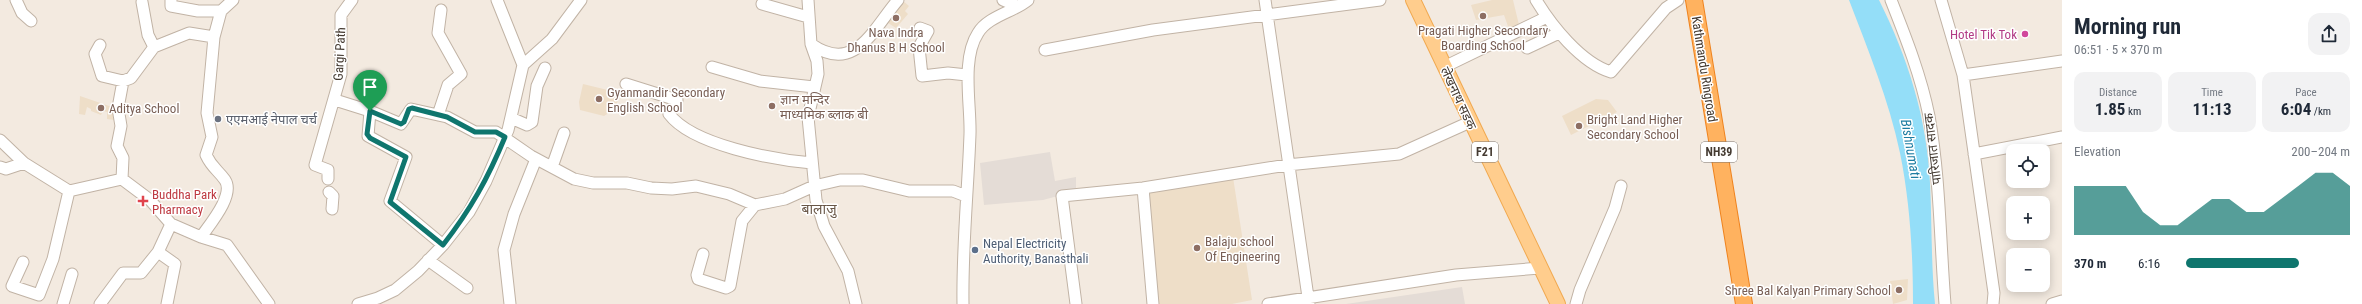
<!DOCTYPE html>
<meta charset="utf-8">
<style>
body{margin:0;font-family:"Roboto Condensed","Noto Sans Devanagari",sans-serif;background:#f2f2f3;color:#1f2937;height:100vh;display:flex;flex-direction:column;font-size:15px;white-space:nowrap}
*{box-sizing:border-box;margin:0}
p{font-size:13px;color:#747a83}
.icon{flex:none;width:22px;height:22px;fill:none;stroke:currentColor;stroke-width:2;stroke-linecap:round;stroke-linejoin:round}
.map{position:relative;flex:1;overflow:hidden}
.details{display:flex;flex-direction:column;background:#fff;width:300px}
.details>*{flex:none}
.controls{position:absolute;left:2006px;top:144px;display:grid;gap:8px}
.controls a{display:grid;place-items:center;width:44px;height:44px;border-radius:8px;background:#fff;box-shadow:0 2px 10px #0003;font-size:20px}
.pin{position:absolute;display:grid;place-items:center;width:34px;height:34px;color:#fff;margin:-41px -17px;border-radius:50% 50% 50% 0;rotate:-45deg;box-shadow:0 0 4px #0007}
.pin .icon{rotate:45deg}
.round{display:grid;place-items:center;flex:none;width:42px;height:42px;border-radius:12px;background:#f2f2f3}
.summary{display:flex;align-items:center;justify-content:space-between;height:68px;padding:0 12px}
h1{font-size:22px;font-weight:700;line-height:30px}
.metrics{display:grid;grid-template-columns:repeat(3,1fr);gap:6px;height:68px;padding:4px 12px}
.metrics div{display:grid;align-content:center;border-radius:10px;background:#f2f2f3;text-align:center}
.metrics b{font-size:17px;font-weight:700}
.metrics small{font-size:11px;font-weight:400}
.metrics p{font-size:11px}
.chart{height:112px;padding:8px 12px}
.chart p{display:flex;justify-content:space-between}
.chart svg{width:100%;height:72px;margin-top:4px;fill:#0f766e;opacity:.7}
ul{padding:0 12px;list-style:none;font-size:13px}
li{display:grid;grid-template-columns:64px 48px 1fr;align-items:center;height:30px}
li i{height:10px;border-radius:5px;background:#0f766e}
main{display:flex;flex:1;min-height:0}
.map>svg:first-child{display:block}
.industrial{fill:#e4dcd6}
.education{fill:#eedec8}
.water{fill:#94def8}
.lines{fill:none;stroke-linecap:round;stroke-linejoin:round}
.minor-casing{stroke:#c1b3a5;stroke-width:13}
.major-casing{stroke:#f1a950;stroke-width:16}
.highway-casing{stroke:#ef831e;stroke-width:18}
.minor{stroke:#fff;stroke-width:11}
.major{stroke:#ffcd8d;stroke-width:14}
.highway{stroke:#ffb25f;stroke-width:16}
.route-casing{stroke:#fff;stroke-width:8}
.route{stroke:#0f766e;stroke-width:5}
.education-dot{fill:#8d6e63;stroke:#fff;stroke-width:1.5}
.hotel-dot{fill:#d1479c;stroke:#fff;stroke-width:1.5}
.worship-dot{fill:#6b7280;stroke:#fff;stroke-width:1.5}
.health-dot{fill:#e0444e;stroke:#fff;stroke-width:1.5}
.service-dot{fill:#5c6f8a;stroke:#fff;stroke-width:1.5}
.labels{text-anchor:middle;stroke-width:3;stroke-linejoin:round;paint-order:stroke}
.shield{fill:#fff;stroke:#7c756f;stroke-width:1}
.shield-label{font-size:12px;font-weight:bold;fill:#443a31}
.education-label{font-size:13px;fill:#785e54;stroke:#fff;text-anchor:start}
.hotel-label{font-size:13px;fill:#b23c85;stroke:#fff;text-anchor:end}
.street-label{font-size:13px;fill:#443a31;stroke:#fff}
.worship-label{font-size:13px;fill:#5b616d;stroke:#fff;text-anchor:start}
.health-label{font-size:13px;fill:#be3a42;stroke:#fff;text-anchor:start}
.service-label{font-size:13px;fill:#4e5e75;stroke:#fff;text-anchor:start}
.water-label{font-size:14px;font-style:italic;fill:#1d7da2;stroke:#fff}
.neighbourhood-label{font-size:14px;fill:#685647;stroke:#fff}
</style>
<main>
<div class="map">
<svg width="2062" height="304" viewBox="0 0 2062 304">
<rect width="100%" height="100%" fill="#f3eae0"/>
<path class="industrial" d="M1050 152 1055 181 1076 177V191L1043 200 984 205 980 163Z
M1462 287 1465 304H1346Z"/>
<path class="education" d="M902 0 909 6 905 11 908 14 896 28 885 21Z
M1492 0H1513L1520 29 1510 32 1504 15 1476 20 1471 5Z
M583 84 620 93 615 109 604 116 580 110 579 102Z
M80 96 115 108 114 120 107 119V112L103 111 101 115 91 111V109L87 107 85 115 79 114Z
M1596 99 1608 100 1617 112 1571 135 1562 116Z
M1233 177 1252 300 1232 304H1157L1145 196 1161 187Z
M1908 279 1907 300 1893 304 1890 281Z"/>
<path class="water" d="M1849 0H1879C1908 58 1927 118 1930 183 1932 223 1931 264 1935 304H1913C1913 254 1910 202 1900 153 1889 100 1868 50 1849 0Z"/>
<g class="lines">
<defs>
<path id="minor" d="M16 0 22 13 31 21
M171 0V6L198 11H221
M497 0 523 65
M808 0 811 44 817 61 818 74 808 117 816 200 824 226 848 271 856 304
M1003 0 1017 6
M1265 0 1309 304
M1536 0C1551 25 1581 63 1611 72L1666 8 1678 0
M1891 0C1906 38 1921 76 1929 116 1940 177 1940 242 1945 304
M1941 0 1963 75 1994 293 1993 304
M142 2 148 35 154 47
M762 4 808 17
M441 10 438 33 461 74 448 85 438 115 447 117 475 132H496L531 156 574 179 593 183H627L651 188 672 189 696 186 729 194 755 205 785 199 814 186 840 180H863L909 191H953L966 196
M920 28 928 31 919 47 922 76 948 73 967 75
M811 44C855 75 873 29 898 0
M100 45 95 54 102 76 123 81 118 108 121 126 117 146 123 158 122 179
M1527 48 1559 33
M1045 50 1153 30 1380 0
M712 67 760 81 814 87
M1444 67 1547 17
M1963 75 2062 61
M123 81 131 78 154 47 189 33 214 37
M626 84 677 100 669 114C692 145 774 160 812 163
M335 100 370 111 368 136 406 157 390 201 443 245
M370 111 401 124 411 109 438 115
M511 118 527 125 532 122 537 86 545 68
M0 140 24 163 69 191 122 179 150 200 171 224 201 237 227 245 269 304
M1974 154 2062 137
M0 167 6 169 24 163
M552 167 564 133
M328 179V170L315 165 341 74V15L352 0
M1143 188 1153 304
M329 192 333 196 332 209
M201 237C210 224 235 195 225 180 218 170 212 168 206 155L212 137 207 113 214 37 221 11 233 0
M158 252 175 264 167 304
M703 254 697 275 698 279 726 288 730 286 742 221 755 205
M428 260 467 288
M23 262 12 286 39 295 53 259 69 191
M63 304 72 274
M100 304 123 273H141L158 252 171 224
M358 304 378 298 395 290 418 271 443 245 469 212 486 181 508 130 523 65 552 39 581 0
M510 304 504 250 514 214 536 159
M963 304C962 247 968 191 970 134 971 105 961 59 978 33 988 16 1014 12 1028 0
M1076 304 1062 196 1143 188 1287 165 1399 154 1470 122
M1268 304 1456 275 1540 268
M1576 304 1580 290 1615 208 1621 186
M2052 304 2062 301"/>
<path id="major" d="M1413 0 1558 304"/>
<path id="highway" d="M1694 0 1744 304"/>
</defs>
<use href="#minor" class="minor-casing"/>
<use href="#major" class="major-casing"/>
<use href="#highway" class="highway-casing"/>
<use href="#minor" class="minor"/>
<use href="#major" class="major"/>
<use href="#highway" class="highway"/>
</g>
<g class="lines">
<defs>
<path id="route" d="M412 108 447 117 475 132H496L505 137C488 178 471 209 443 245L390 202 406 157 370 138 367 134 370 111 401 124 404 122 409 109Z"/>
</defs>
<use href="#route" class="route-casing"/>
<use href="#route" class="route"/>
</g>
<g class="education-dot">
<circle cx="1483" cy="16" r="4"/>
<circle cx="896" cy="18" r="4"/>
<circle cx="599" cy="99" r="4"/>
<circle cx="772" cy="106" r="4"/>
<circle cx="101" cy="108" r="4"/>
<circle cx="1579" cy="126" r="4"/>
<circle cx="1197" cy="248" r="4"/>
<circle cx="1899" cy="290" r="4"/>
</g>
<circle class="hotel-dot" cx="2025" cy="34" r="4"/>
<circle class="worship-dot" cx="218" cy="119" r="4"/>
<path class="health-dot" d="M141 195h4v4h4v4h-4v4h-4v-4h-4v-4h4z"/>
<circle class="service-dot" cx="975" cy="250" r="4"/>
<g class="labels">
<g class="shield">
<rect x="1472" y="142" width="26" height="20" rx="3"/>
<rect x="1701" y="142" width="36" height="20" rx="3"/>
</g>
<g class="shield-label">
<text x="1485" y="156">F21</text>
<text x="1719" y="156">NH39</text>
</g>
<g class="education-label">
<text x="1483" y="35" text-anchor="middle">Pragati Higher Secondary<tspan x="1483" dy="15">Boarding School</tspan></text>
<text x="896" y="37" text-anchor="middle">Nava Indra<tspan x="896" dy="15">Dhanus B H School</tspan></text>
<text x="607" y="97">Gyanmandir Secondary<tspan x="607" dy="15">English School</tspan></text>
<text x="780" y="104">ज्ञान मन्दिर<tspan x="780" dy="15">माध्यमिक ब्लाक बी</tspan></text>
<text x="109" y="113">Aditya School</text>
<text x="1587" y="124">Bright Land Higher<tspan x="1587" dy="15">Secondary School</tspan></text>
<text x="1205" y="246">Balaju school<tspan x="1205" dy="15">Of Engineering</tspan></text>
<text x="1891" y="295" text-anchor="end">Shree Bal Kalyan Primary School</text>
</g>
<g class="hotel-label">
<text x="2017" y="39">Hotel Tik Tok</text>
</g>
<g class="street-label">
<text transform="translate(339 54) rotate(-87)" y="5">Gargi Path</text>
<text transform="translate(1705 69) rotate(81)" y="5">Kathmandu Ringroad</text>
<text transform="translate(1459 98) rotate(65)" y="5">लेखनाथ सडक</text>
<text transform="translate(1932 149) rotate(-97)" y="5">पारिजात सादक</text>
</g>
<g class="worship-label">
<text x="226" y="124">एएमआई नेपाल चर्च</text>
</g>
<g class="health-label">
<text x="152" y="199">Buddha Park<tspan x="152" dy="15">Pharmacy</tspan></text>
</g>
<g class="service-label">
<text x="983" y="248">Nepal Electricity<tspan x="983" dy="15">Authority, Banasthali</tspan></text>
</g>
<g class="water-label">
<text transform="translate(1911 149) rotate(80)" y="5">Bishnumati</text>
</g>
<g class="neighbourhood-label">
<text x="819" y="214">बालाजु</text>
</g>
</g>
</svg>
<div class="controls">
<a><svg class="icon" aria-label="locate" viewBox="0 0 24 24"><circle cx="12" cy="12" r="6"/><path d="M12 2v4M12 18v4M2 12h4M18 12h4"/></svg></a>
<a>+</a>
<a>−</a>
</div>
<div class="pin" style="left:370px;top:111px;background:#1e9e55"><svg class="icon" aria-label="arrive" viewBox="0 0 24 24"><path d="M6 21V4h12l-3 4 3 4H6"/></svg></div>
</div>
<section class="details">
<div class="summary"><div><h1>Morning run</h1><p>06:51 · 5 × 370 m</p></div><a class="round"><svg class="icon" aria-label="share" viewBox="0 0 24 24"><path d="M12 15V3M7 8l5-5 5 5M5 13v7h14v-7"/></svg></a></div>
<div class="metrics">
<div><p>Distance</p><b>1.85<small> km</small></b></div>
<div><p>Time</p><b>11:13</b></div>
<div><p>Pace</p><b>6:04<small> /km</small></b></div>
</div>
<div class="chart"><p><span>Elevation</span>200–204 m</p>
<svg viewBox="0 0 160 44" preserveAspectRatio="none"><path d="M0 44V14L10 14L20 14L30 14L40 30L50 38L60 38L70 30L80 22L90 22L100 30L110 30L120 22L130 14L140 6L150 6L160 14V44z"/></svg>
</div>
<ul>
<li><b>370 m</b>6:16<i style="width:69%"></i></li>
</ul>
</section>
</main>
